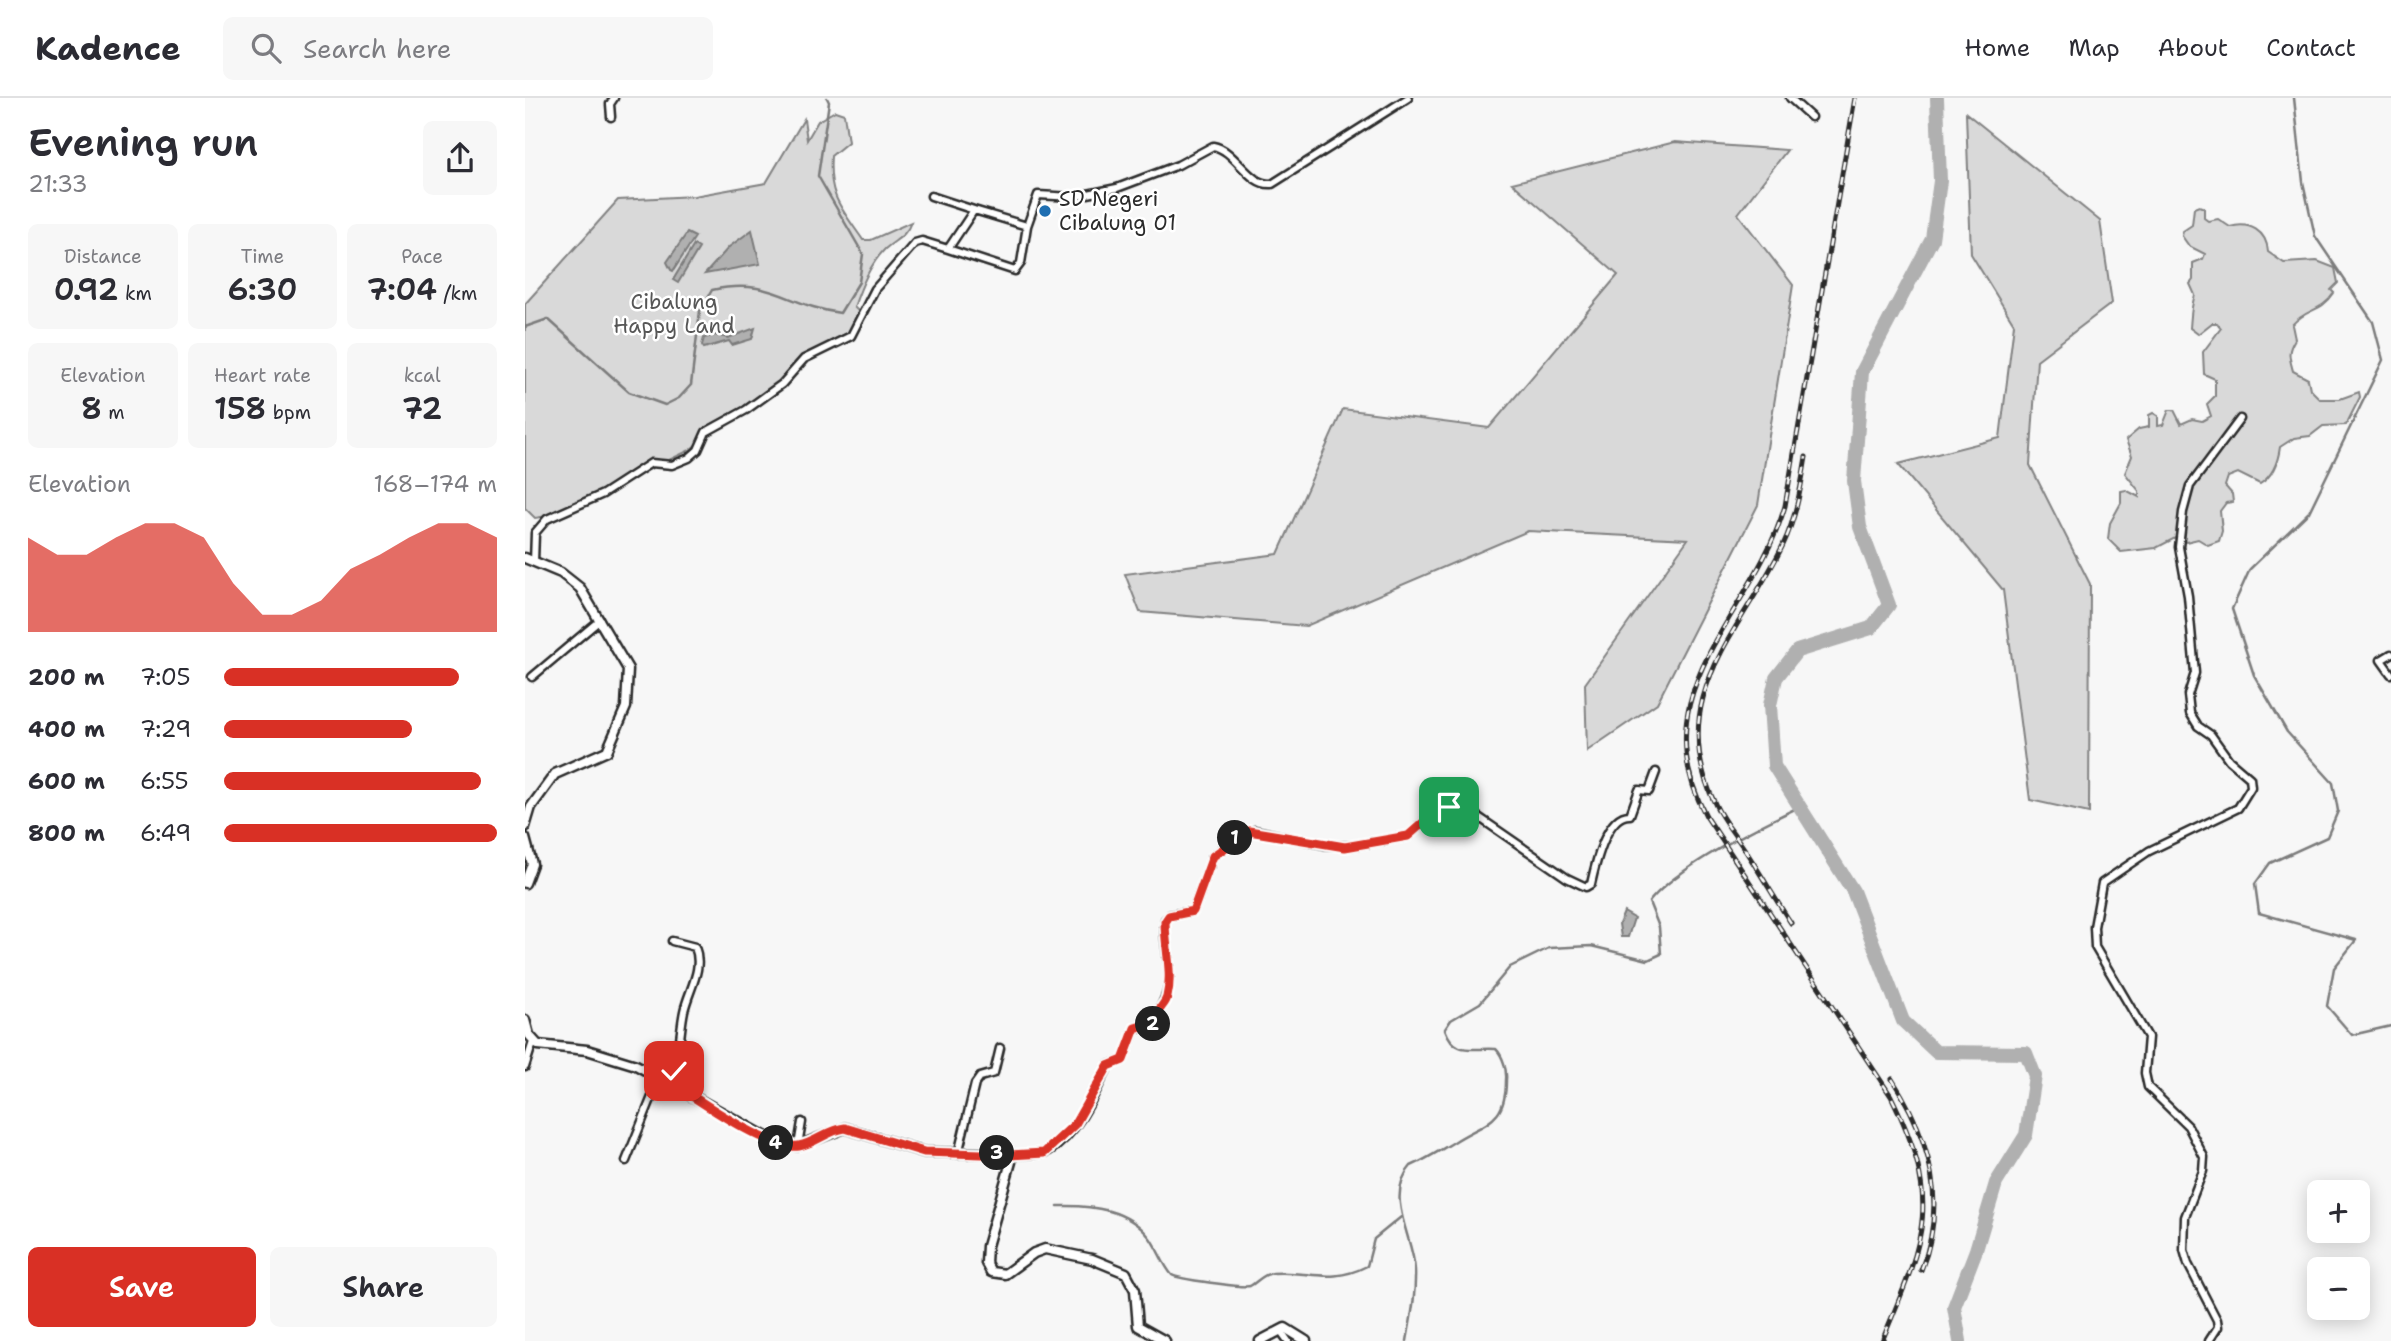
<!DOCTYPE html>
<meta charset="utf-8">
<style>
body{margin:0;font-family:"Shantell Sans",sans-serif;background:#f7f7f7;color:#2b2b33;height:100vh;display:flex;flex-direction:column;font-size:26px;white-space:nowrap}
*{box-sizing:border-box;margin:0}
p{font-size:23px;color:#7c7c81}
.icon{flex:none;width:38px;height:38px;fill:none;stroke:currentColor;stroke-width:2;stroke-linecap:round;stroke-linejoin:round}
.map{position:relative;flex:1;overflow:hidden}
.side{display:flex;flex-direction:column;background:#fff;width:525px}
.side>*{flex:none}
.tools{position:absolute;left:1782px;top:1082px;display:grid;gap:14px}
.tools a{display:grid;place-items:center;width:63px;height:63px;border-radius:10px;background:#fff;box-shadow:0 4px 18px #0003;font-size:35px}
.pin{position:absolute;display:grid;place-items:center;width:60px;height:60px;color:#fff;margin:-30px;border-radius:14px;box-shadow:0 4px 10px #0006}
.km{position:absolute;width:35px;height:35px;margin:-18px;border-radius:50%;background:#222;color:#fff;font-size:19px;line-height:35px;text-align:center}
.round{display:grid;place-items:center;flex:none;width:74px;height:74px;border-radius:10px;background:#f7f7f7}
.summary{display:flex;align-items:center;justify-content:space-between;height:119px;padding:0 28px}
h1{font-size:38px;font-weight:600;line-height:52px}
.stats{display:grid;grid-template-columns:repeat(3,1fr);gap:10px;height:119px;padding:7px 28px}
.stats div{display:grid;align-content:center;border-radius:10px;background:#f7f7f7;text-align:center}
.stats b{font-size:30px;font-weight:600}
.stats small{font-size:19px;font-weight:400}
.stats p{font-size:19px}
.chart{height:196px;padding:14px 28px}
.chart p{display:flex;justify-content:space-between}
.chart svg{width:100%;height:126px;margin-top:7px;fill:#d93025;opacity:.7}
.button{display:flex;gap:14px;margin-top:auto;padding:14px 28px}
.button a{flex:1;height:80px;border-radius:10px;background:#d93025;color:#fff;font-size:28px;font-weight:600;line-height:80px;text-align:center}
.button a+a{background:#f7f7f7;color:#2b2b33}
ul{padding:0 28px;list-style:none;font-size:23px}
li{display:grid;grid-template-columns:112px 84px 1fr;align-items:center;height:52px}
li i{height:18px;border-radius:9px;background:#d93025}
header{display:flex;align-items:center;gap:42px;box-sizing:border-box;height:98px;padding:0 35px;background:#fff;border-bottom:2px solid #e1e1e2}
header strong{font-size:33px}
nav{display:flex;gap:38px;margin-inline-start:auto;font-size:24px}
.search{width:490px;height:63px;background:#f7f7f7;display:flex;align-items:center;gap:18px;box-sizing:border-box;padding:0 24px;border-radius:10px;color:#7c7c81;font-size:26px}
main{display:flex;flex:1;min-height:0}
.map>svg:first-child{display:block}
.green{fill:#d9d9d9;stroke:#828282;stroke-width:2}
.water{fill:#b0b0b0;stroke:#7b7b7b;stroke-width:2}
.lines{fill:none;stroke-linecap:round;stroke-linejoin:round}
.stream{stroke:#7b7b7b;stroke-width:2.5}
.river{stroke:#b0b0b0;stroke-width:14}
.minor-casing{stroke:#2b2b2b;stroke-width:11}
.tertiary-casing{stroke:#2b2b2b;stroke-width:13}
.minor{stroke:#fff;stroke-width:6}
.tertiary{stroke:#fff;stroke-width:8}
.rail-casing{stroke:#2b2b2b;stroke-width:5}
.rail{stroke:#fff;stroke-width:2.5;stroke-dasharray:8;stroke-linecap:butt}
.route-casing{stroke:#fff;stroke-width:14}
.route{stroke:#d93025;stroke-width:9}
.poi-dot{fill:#1f6fb2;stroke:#fff;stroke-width:2.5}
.labels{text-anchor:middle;stroke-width:5;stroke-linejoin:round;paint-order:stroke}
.poi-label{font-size:21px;fill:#2b2b2b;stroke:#fff;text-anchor:start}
.park-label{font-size:21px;fill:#565656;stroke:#fff}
</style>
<header>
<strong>Kadence</strong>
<div class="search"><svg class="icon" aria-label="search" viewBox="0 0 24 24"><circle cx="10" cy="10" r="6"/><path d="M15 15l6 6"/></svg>Search here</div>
<nav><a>Home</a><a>Map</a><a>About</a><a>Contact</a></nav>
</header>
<main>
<section class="side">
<div class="summary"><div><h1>Evening run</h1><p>21:33</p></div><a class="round"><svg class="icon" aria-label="share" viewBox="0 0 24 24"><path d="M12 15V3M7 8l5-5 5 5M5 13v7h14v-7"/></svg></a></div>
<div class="stats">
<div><p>Distance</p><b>0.92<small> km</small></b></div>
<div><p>Time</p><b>6:30</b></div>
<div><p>Pace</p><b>7:04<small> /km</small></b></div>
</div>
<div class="stats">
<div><p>Elevation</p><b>8<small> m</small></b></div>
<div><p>Heart rate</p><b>158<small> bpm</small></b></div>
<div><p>kcal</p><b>72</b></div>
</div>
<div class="chart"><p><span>Elevation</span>168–174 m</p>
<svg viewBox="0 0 160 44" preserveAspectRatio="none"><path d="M0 44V11L10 17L20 17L30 11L40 6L50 6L60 11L70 27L80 38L90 38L100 33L110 22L120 17L130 11L140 6L150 6L160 11V44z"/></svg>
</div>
<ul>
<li><b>200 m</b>7:05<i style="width:86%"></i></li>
<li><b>400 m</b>7:29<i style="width:69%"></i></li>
<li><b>600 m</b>6:55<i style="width:94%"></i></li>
<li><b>800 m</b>6:49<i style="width:100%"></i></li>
</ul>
<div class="button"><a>Save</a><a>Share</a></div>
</section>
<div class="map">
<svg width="1866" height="1243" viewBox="0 0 1866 1243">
<rect width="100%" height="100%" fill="#f7f7f7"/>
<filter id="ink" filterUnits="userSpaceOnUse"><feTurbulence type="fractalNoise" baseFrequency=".0143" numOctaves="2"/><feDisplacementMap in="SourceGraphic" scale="14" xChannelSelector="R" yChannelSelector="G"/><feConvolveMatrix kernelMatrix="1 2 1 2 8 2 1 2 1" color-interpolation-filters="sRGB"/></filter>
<g filter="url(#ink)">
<path class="green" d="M310 13 319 16 323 44 306 58C303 98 316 110 338 142H346L386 124C381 139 371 141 360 151 345 166 336 189 329 209L340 220 324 243 296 254 223 306 218 317 190 330 165 352 29 417 10 420 0 410V206L93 102 169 98 241 85 279 21 282 42 293 23Z
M1441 15 1575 123 1587 205 1512 262 1505 367 1565 486 1564 715 1505 702 1478 492 1373 366 1475 340 1489 226 1446 156Z
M1150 44 1262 52 1213 116 1268 187 1233 407 1132 605 1062 653 1060 586 1163 441 1003 433 781 528 615 514 600 476 753 456 818 311 964 330 1093 177 987 85Z
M1674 108 1679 110V120L1683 123 1693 121 1705 129C1724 123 1742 133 1743 154L1759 165 1792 163 1810 170 1813 185 1806 192 1809 195C1796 215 1781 210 1767 227L1770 241C1762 254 1764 258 1768 273L1783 281 1785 291 1795 301H1815L1834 294 1835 299 1821 327 1798 328 1785 338 1769 340 1755 349C1753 364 1748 378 1735 386L1713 375 1703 379 1700 388 1707 396 1708 404 1701 405 1695 413 1697 433 1694 443 1683 447 1673 441 1661 444 1650 440 1631 450 1596 454 1583 441 1585 425 1596 405V393L1601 392 1614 399V393L1600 375 1607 358 1601 342 1614 331 1624 329V317L1628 315 1633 318V328L1638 327 1644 312H1649L1656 326 1667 321 1677 323 1686 318 1682 306 1690 298V281L1679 276 1678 254 1696 230 1692 225H1687L1673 236 1665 230C1666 218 1666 208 1670 197L1665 186 1668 182V165L1678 161 1680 156 1664 148 1657 138 1658 133 1667 127 1669 110Z"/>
<path class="water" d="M227 132 235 166 180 176 204 149Z
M162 135 170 139 148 173 146 172 142 164Z
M169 147 174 150 153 185 148 182Z
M230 230 227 241 207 247 204 243 179 250 177 247 179 240 190 237 203 240Z
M1099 814 1109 820 1103 839H1096L1094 826Z"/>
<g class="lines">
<path class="stream" d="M1769 0 1778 84 1790 138 1848 224 1858 262 1784 414 1725 471 1707 511 1729 577 1762 634 1808 685 1813 713 1802 739 1745 765 1730 786 1734 815 1831 842 1809 870 1802 908 1827 937 1866 928
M0 229 23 221 104 294 140 307 154 300 166 287 175 213 187 192C247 179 262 208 315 215L334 184 338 156 293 78 304 4 302 0
M533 1108C567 1107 603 1111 625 1140 633 1151 638 1167 647 1177 652 1181 719 1190 725 1188 733 1184 737 1176 748 1175 784 1172 805 1187 842 1168L849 1141 876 1119
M882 1243C886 1220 891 1196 890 1172 888 1138 859 1098 886 1068 902 1061 914 1053 929 1044 960 1024 981 1026 981 982 982 972 978 958 971 951 948 949 930 959 920 931L926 922 955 905 985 869 1024 850 1066 848 1123 862 1136 856 1134 829 1124 804C1152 769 1232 729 1274 709"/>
<path class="river" d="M1412 0 1415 83 1407 141 1337 274 1329 383 1335 429 1364 507 1346 530 1272 553 1251 580 1245 607 1249 668 1328 793 1378 923 1411 954 1501 955 1510 978 1501 1037 1471 1085 1451 1152 1429 1209 1435 1243"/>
<defs>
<path id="minor" d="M1265 0 1286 19
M86 19 85 6 89 0
M406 98 449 112
M423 151 490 173 496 165 502 128
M9 464 10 435 22 421 78 396 126 365 147 367 164 360 173 352 181 334 221 312 257 286 279 261 326 238 350 191 390 145 397 143 423 151 449 112 502 128 513 97 548 99 592 90 653 67 688 48C711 52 723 88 747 86L883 0
M1866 556 1856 562 1866 576
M7 579 75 522
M0 969 8 944
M143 982C156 961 154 937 159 913 164 891 179 871 170 849L147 843
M273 1048 277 1024
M433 1056 450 986 455 979 469 975 475 950
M485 1057C496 1056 514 1058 524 1053 553 1036 570 996 584 967L598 962 610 931 630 925C633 909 643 901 644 884 646 863 637 843 640 822L645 817 668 813 688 758 715 737 730 732 799 747 827 748 883 738 909 714 924 709 935 710 955 720 1042 780 1061 789 1066 786C1070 768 1081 716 1105 717L1114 692 1124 693 1131 674
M101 1063 135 979
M755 1232 763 1243
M1684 1243 1693 1229 1692 1222 1663 1166 1659 1152 1660 1119 1678 1073 1679 1059 1663 1028 1623 989 1620 975 1623 939 1570 849 1569 829 1577 785 1624 753 1713 710 1726 689 1725 680 1704 662 1686 637 1673 628 1665 615 1663 597 1670 575 1663 498 1654 449 1658 414 1665 388 1715 321"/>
<path id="tertiary" d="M0 460 36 475 55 490 103 571 101 609 82 653 30 676 6 709 0 729
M0 740 7 766 0 785
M0 922 4 937 13 947 62 952 111 967 254 1046 273 1048 320 1030 399 1054 483 1056 486 1064 462 1148 461 1165 466 1174 480 1176 509 1155 520 1151 567 1161 601 1175 610 1192 613 1228 640 1243
M735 1243 760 1230 781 1243"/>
</defs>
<use href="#minor" class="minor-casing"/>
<use href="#tertiary" class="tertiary-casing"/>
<use href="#minor" class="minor"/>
<use href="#tertiary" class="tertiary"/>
<defs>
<path id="rail" d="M1330 0 1260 408C1228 519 1114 591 1181 718L1366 998C1418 1104 1400 1141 1357 1243
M1266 825C1250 801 1236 776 1220 752 1211 738 1198 723 1191 708 1138 600 1215 536 1258 447 1271 420 1276 389 1281 359
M1367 981C1405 1040 1423 1105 1396 1172"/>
</defs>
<use href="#rail" class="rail-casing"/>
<use href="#rail" class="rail"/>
</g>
</g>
<g class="lines" filter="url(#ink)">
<defs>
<path id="route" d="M149 973 143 982C171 1000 244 1053 274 1048 291 1045 303 1032 320 1030L399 1054 485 1057 519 1055 550 1026 583 968 598 962 610 930 630 924C632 909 640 908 642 899 648 875 640 849 640 824L644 818 668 813 688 758 724 733 820 749 883 738 909 715 924 709"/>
</defs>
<use href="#route" class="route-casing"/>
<use href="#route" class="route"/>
</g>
<circle class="poi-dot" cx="520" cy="113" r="7"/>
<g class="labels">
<g class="poi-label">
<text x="534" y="108">SD Negeri<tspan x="534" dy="24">Cibalung 01</tspan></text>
</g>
<g class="park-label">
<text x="149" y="211">Cibalung<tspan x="149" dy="24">Happy Land</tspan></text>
</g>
</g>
</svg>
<div class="tools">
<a>+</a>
<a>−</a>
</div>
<div class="pin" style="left:924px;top:709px;background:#1e9e55"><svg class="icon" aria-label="arrive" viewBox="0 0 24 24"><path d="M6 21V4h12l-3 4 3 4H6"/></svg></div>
<div class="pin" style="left:149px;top:973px;background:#d93025"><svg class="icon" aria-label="check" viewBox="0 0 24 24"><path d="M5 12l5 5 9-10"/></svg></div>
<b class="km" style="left:710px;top:740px">1</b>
<b class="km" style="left:628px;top:926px">2</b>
<b class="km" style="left:472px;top:1055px">3</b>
<b class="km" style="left:251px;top:1045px">4</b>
</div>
</main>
